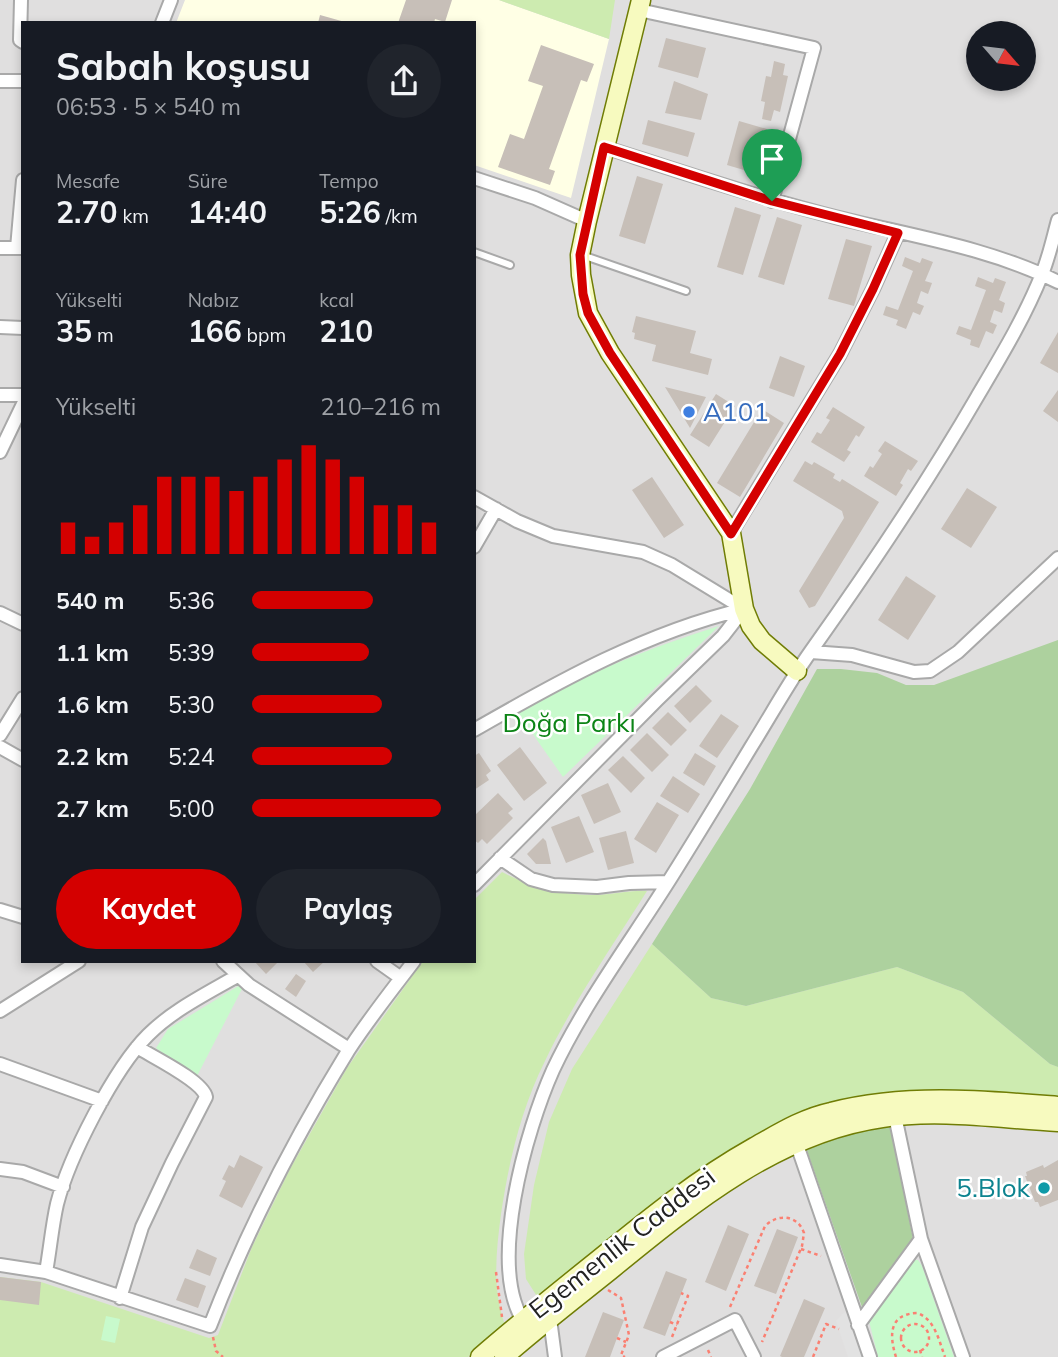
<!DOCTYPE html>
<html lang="tr">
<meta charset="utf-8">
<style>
body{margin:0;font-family:Mulish,sans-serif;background:#20242c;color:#f1f3f6;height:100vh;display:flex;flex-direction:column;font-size:26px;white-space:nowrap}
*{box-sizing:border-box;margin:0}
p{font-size:23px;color:#9ea1a6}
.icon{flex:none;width:38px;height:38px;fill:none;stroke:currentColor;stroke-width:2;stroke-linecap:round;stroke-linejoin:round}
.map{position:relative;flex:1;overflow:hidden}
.panel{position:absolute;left:21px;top:21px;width:455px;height:942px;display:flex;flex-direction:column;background:#171b24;border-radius:0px;box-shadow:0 4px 10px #0003}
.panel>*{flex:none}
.needle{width:46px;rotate:118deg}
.controls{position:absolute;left:966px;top:21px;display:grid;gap:14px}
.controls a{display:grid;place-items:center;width:70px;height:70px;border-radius:50%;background:#171b24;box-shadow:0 4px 10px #0003;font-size:35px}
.pin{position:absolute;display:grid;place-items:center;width:60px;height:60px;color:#fff;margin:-72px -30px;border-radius:50% 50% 50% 0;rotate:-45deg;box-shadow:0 0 7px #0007}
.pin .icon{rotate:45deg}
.round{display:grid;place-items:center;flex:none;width:74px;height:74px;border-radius:37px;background:#20242c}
.head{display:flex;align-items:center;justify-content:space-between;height:119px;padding:0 35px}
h1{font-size:38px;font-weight:700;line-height:52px}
.figures{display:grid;grid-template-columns:repeat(3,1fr);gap:10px;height:119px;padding:7px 35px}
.figures div{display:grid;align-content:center}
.figures b{font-size:30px;font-weight:700}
.figures small{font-size:19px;font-weight:400}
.figures p{font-size:19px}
.chart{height:196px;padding:14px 35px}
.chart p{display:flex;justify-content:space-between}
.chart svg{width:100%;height:126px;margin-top:7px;stroke:#d40000;stroke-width:6}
.cta{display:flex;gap:14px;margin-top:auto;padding:14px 35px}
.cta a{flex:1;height:80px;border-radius:42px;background:#d40000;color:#fff;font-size:28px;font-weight:700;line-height:80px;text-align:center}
.cta a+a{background:#20242c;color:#f1f3f6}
ul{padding:0 35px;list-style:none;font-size:23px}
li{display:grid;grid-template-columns:112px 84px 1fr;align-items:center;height:52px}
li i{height:18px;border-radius:9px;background:#d40000}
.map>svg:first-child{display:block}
.residential{fill:#e0dfdf;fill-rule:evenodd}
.education{fill:#ffffe5}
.grass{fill:#cdebb0}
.forest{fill:#add19e}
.park{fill:#c8facc}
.parking{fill:#e2e2e2}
.building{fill:#c7bfb8}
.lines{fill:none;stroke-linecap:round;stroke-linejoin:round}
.lane-casing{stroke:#a9a9a9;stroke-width:10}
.street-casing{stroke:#a9a9a9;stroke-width:16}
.secondary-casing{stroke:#707d05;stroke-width:21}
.path{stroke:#fa8072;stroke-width:2.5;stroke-dasharray:3.5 3.5;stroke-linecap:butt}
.lane{stroke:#fff;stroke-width:6}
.street{stroke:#fff;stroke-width:12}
.secondary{stroke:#f7fabf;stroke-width:18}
.route-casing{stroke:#fff;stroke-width:14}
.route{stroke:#d40000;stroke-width:9}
.shop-dot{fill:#3f7fe0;stroke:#fff;stroke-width:2.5}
.culture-dot{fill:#0f9aa8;stroke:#fff;stroke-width:2.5}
.labels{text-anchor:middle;stroke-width:5;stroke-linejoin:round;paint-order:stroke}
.shop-label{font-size:26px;fill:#366cbe;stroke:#fff;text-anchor:start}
.park-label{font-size:26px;fill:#0c8416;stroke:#fff}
.culture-label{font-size:26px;fill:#0d838f;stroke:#fff;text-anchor:end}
.street-label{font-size:26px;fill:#222;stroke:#fff}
</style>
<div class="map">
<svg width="1058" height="1357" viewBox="0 0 1058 1357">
<rect width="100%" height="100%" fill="#f2efe9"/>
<path class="residential" d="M0 0H1058V1357H0ZM23 23H474V961H23ZM978 33H1024V79H978Z"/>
<path class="education" d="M185 0H499L609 39 571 198 474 165V23H176Z"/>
<path class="grass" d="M499 0H615L609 39Z
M502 872C535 889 571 898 609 894 622 893 633 890 647 891 612 947 573 1002 545 1061 521 1109 509 1161 501 1214 496 1252 492 1289 505 1325L468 1357H0V1277L41 1282 209 1338 218 1335 252 1247 290 1169 347 1068 423 961H474V900Z
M652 944 711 998 746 1006 897 967 963 992 1050 1064 1058 1067V1096C969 1091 877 1080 793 1115L666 1192 538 1298 526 1279 524 1254 534 1185 549 1122 572 1069Z"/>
<path class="forest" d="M1058 640V1067L1050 1064 963 992 897 967 746 1006 711 998 652 944 750 789 817 669H841L877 673 906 685H934Z
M891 1126 913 1239 863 1310 806 1148 831 1137Z"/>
<path class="park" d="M719 626 563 777 518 713C581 675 649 648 719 626Z
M240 985 243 987 196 1078 156 1048 168 1029Z
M913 1260H918L922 1266 954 1357H878L869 1321Z
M106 1316 120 1319 115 1343 101 1340Z"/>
<path class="parking" d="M852 1308 870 1357H848L836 1321 842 1314Z"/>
<path class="building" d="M406 0H452L445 22 435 19 434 23H398Z
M320 15 345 22V23H318Z
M666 38 706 48 698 78 658 67Z
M541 45 594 64 587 82 581 80 549 169 555 171 550 185 498 167 510 134 524 139 543 86 528 81Z
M774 61 785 64 783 75 788 76 780 112 774 110 771 121 762 119 765 102 761 101 766 76 771 77Z
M674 81 708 94 701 120 665 113Z
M648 120 695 133 688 157 642 144Z
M739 121 767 129 754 173 727 165Z
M637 176 663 184 645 244 619 236Z
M735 207 761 215 743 275 717 267Z
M777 217 802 225 784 285 758 277Z
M846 239 872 246 854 306 828 299Z
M905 257 920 263 922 258 933 262 925 281 932 283 928 294 921 291 917 303 924 306 920 315 913 312 906 329 896 325 898 320 883 315 886 306 898 310 913 271 902 266Z
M978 277 993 283 995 278 1006 282 999 300 1005 303 1002 313 994 310 990 322 997 325 993 334 986 331 979 348 970 345 971 340 956 334 959 326 971 330 986 290 975 286Z
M636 316 696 331 690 353 712 359 708 375 652 361 656 345 634 339 635 333 632 332Z
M1058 332V373L1040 363Z
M780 356 805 366 794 397 769 388Z
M665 387 706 397 690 428Z
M1058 390V422L1043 411Z
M716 394 735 406 709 447 690 435Z
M833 407 865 427 859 437 856 435 847 450 851 452 844 462 811 442 817 432 821 434 830 420 826 418Z
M762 409 784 423 740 497 717 483Z
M885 441 918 461 911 471 908 469 900 483 903 485 896 496 864 476 870 466 873 468 882 454 878 451Z
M805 461 812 465 814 462 835 474 833 478 840 482 842 479 879 502 815 606 809 608 799 591 844 518 842 511 793 481Z
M652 477 684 525 664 538 632 490Z
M967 488 997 507 971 548 941 529Z
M906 576 936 596 908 640 878 620Z
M696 685 712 701 690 723 674 706Z
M668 712 687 730 671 746 652 728Z
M721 714 739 726 717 758 699 746Z
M647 733 669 755 652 772 630 750Z
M520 747 547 783 524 801 497 765Z
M479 753 491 771 486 775 489 780 474 790V756Z
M695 753 716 766 704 786 683 773Z
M623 756 645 778 631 793 608 770Z
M673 776 700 794 688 813 660 796Z
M608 783 621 812 594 824 581 795Z
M498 793 513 809 508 813 513 818 487 844 482 839 478 843 474 840V816Z
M657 802 679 815 656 853 634 839Z
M579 816 594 852 566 863 551 827Z
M626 831 634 863 608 870 599 838Z
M543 838 546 841 551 864H536L527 854Z
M254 961H279L266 974Z
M303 961H325L313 972Z
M296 974 306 981 296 997 285 989Z
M240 1155 263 1167 242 1208 219 1196 226 1181 222 1179 229 1165 234 1168Z
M1058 1160V1200L1040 1207 1038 1202H1035L1025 1176H1027L1026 1172 1043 1165 1044 1168Z
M728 1225 749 1234 726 1291 705 1282Z
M777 1229 798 1237 776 1294 754 1286Z
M197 1249 217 1258 210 1276 189 1268Z
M666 1271 687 1279 665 1336 643 1328Z
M0 1277 41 1282 39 1305 0 1300Z
M185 1278 206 1286 198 1308 176 1300Z
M804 1299 825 1308 804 1357H782L780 1356Z
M603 1312 624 1320 617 1338 610 1357H585Z"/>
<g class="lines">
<defs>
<path id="lane" d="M474 252 510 265
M582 255 686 291"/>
<path id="street" d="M21 0 20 40 23 42
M639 10 814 48 772 201
M162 23 171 0
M0 81H23
M604 147C682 172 760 198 839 218 912 236 990 248 1058 282
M474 178 535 198 587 221
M0 248H22
M17 248 23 180
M0 327 23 328
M0 395H23
M0 452 23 404
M474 497 517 521 553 536 643 552 672 565 744 609
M731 533 840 354 873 289 898 233
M474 547 496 509
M0 613 23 624
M811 652 852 655 914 672 930 671 958 652 1058 558
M474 730C559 681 647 632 744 609
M0 735 23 698
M0 747 23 760
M500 858 531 879 553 885 597 887 629 883 668 882
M474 885 657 700 723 636 744 609
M0 910 23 917
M223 961 249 985 349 1049
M377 961 401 978
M0 1011 79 961
M0 1064 102 1101
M895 1116 921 1239 963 1357
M796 1142 870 1357
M0 1169 23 1172 63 1187
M0 1265 46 1272 210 1326C247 1230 294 1139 348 1051 368 1020 392 990 414 961
M46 1272C50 1250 52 1226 57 1204 69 1157 114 1069 148 1035 173 1010 206 994 237 976
M120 1298 142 1227 172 1163 206 1097C203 1081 153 1057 137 1047
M550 1319 555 1357
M526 1325C485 1269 527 1128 553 1070 585 1002 632 940 672 876 699 833 725 790 751 747 771 715 789 682 811 651 870 568 926 485 977 397 1000 358 1025 317 1042 274 1049 257 1053 238 1058 220
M858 1325 921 1239
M663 1357 735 1320 754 1357"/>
<path id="secondary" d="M641 0 587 221 580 255 581 275 588 313 610 353 731 533 744 609 751 626 762 641 797 671
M480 1357C519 1323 559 1291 599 1259 649 1218 697 1179 754 1147 779 1133 803 1118 831 1112 906 1093 982 1100 1058 1106
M504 1357C537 1328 572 1301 607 1273 688 1207 776 1133 882 1118 939 1109 1001 1119 1058 1122"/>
</defs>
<use href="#lane" class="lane-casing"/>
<use href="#street" class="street-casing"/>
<use href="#secondary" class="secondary-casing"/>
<path class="path" d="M801 1249 821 1256
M496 1272 502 1317
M608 1290 621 1298 629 1335 621 1355 625 1357
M730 1307 765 1226C778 1213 798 1215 804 1233L802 1246 762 1342
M670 1322 677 1325
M901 1338a14 14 0 1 1 28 0a14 14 0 1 1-28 0Z
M213 1337 216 1351 223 1357
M672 1337 688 1296 681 1293
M617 1338 626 1342
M708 1350 711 1357
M920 1350 922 1357
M813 1357 826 1324 839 1329
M896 1357C889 1335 889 1314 917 1313 935 1319 939 1341 945 1357"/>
<use href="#lane" class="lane"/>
<use href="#street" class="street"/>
<use href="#secondary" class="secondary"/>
</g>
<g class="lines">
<defs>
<path id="route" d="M604 147 772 201 898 233 873 289 840 354 731 534 610 353 588 313 583 294 580 255Z"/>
</defs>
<use href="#route" class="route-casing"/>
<use href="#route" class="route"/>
</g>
<circle class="shop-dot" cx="689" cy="412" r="7"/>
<circle class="culture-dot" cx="1044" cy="1188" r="7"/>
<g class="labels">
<g class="shop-label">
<text x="703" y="421">A101</text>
</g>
<g class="park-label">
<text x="569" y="732">Doğa Parkı</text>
</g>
<g class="culture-label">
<text x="1030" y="1197">5.Blok</text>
</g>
<g class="street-label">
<text transform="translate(622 1243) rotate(-38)" y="9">Egemenlik Caddesi</text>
</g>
</g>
</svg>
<div class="controls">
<a><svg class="needle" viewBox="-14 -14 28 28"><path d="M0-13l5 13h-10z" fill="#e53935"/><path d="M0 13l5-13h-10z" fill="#9ea1a6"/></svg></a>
</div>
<div class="pin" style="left:772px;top:201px;background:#1e9e55"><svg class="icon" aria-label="arrive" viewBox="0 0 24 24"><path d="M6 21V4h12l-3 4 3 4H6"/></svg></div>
<section class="panel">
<div class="head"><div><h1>Sabah koşusu</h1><p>06:53 · 5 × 540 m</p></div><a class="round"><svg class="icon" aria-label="share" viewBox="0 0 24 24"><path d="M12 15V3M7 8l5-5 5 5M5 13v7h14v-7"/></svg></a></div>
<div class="figures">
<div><p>Mesafe</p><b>2.70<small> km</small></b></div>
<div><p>Süre</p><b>14:40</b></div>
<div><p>Tempo</p><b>5:26<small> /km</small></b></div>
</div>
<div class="figures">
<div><p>Yükselti</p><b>35<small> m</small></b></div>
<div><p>Nabız</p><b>166<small> bpm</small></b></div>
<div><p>kcal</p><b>210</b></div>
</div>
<div class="chart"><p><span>Yükselti</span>210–216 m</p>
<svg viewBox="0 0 160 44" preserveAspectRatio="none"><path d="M5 44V33M15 44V38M25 44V33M35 44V27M45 44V17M55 44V17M65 44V17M75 44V22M85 44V17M95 44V11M105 44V6M115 44V11M125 44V17M135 44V27M145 44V27M155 44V33"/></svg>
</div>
<ul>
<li><b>540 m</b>5:36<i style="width:64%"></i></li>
<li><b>1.1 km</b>5:39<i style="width:62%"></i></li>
<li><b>1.6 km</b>5:30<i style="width:69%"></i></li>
<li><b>2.2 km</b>5:24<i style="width:74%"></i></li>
<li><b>2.7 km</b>5:00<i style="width:100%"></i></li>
</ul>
<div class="cta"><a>Kaydet</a><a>Paylaş</a></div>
</section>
</div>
